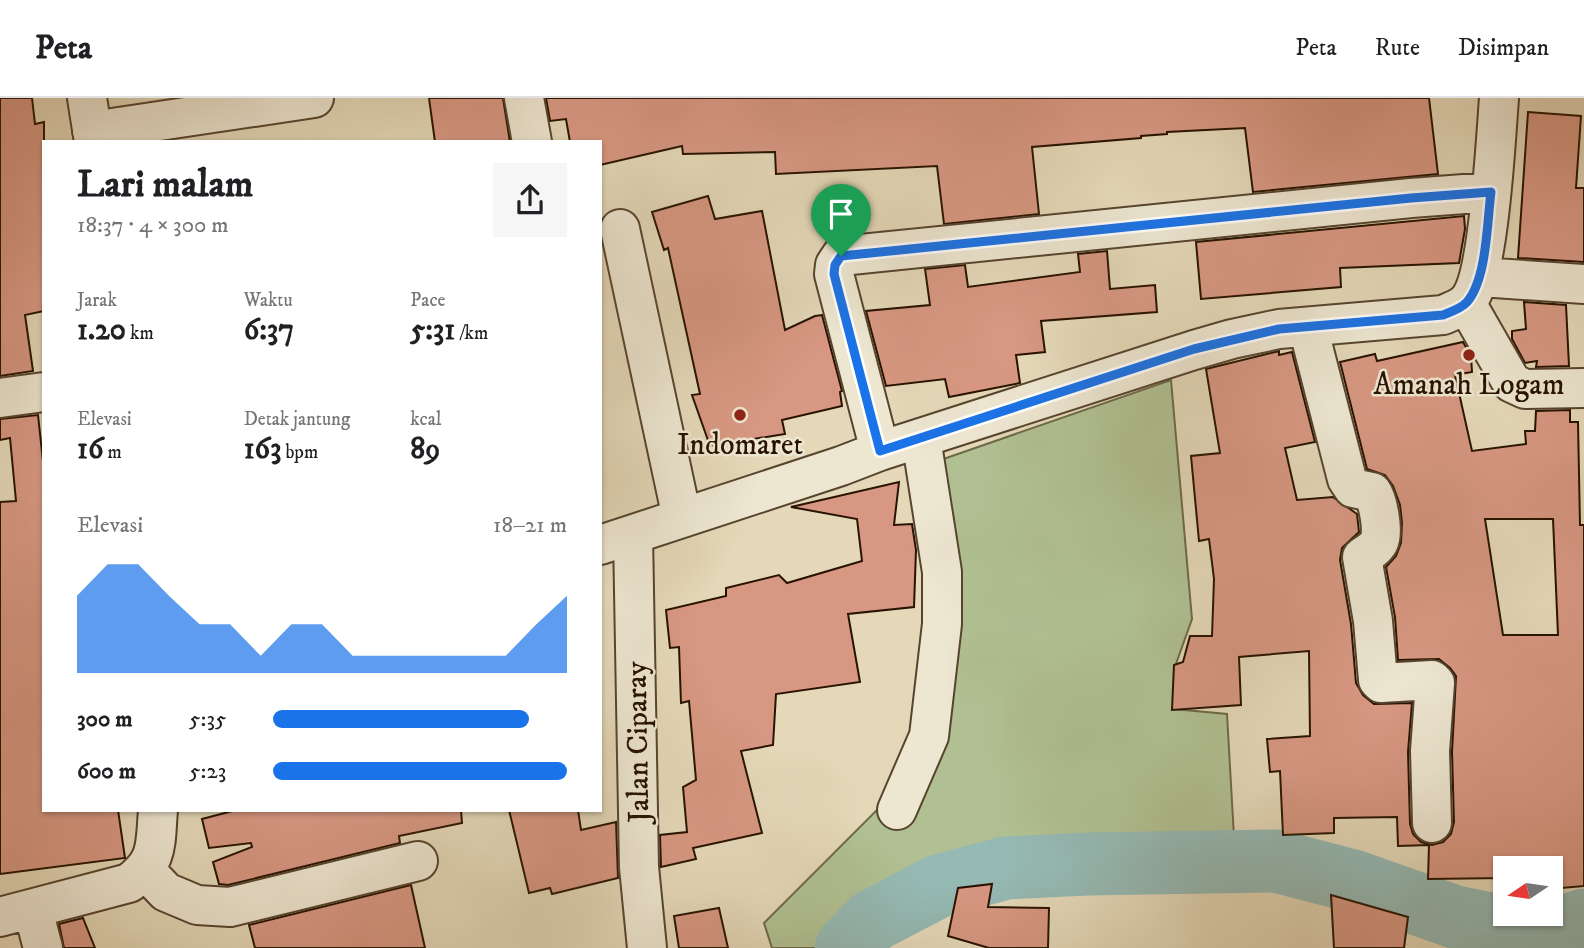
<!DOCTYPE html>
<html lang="id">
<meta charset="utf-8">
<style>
body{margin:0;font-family:"IM FELL DW Pica",serif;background:#f6f6f6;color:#202124;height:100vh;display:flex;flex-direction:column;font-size:26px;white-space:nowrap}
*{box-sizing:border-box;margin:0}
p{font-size:23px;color:#757577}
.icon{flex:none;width:38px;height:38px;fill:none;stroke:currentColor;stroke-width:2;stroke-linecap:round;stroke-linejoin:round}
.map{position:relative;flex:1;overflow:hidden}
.drawer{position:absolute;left:42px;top:42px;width:560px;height:672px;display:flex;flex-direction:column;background:#fff;border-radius:0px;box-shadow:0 2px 5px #0004}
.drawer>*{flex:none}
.needle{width:46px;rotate:257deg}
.tools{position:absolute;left:1493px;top:758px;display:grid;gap:14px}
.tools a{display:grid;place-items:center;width:70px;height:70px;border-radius:0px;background:#fff;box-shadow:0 2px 5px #0004;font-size:35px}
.pin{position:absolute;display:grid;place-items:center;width:60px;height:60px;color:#fff;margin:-72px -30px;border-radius:50% 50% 50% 0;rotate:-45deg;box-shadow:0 0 7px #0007}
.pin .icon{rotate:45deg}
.round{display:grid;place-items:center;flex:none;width:74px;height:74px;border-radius:0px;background:#f6f6f6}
.summary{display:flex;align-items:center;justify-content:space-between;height:119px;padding:0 35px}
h1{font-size:38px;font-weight:700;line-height:52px}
.metrics{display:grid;grid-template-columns:repeat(3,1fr);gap:10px;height:119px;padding:7px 35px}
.metrics div{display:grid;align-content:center}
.metrics b{font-size:30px;font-weight:700}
.metrics small{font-size:19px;font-weight:400}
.metrics p{font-size:19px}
.chart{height:196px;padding:14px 35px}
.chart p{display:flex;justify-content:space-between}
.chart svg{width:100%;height:126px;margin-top:7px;fill:#1a73e8;opacity:.7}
ul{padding:0 35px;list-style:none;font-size:23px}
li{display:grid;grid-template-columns:112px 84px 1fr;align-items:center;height:52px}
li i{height:18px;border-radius:9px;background:#1a73e8}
header{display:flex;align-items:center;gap:42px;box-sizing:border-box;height:98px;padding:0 35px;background:#fff;border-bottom:2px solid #e0e0e0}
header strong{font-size:33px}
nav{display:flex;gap:38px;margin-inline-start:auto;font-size:24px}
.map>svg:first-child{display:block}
.green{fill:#b0c092;stroke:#6c6a49;stroke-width:2}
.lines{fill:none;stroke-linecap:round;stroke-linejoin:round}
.river{stroke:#95b9b3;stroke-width:63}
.building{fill:#d79782;stroke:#281300;stroke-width:2;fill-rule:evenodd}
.minor-casing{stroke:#57442e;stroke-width:42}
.minor{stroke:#ede6d1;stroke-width:38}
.route-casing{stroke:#fff;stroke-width:14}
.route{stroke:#1a73e8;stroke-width:9}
.poi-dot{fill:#8f2418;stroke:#ede6d1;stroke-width:2.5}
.labels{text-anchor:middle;stroke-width:5;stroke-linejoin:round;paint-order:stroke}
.poi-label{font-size:30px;fill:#281300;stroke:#ede6d1}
.street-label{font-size:30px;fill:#281300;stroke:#ede6d1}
</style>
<header>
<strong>Peta</strong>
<nav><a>Peta</a><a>Rute</a><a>Disimpan</a></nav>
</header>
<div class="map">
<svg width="1584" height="850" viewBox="0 0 1584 850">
<rect width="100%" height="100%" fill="#e4d8b8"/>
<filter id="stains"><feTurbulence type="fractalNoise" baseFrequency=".00286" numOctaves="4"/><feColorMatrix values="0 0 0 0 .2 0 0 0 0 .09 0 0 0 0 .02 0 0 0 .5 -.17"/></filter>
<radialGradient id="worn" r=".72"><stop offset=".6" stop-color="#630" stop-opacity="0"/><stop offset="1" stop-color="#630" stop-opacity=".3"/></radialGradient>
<path class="green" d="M1171 282 1192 521 1176 566 1174 611 1227 616 1234 739 1072 759 943 766 849 829 823 850H772L764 825 882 707 933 602 929 366Z"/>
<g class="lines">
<path class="river" d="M846 850 872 823 939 788 1006 770 1087 766 1276 763 1353 783 1455 819 1541 836 1584 822"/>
</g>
<path class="building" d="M0 0H32L35 26 44 24V213L25 217 33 273 0 278Z
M429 0H503L510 44H435Z
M546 0H1429L1438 76 1253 94 1245 30 1167 34V36L1141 38V40L1032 49 1039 116 944 126 937 68 776 76 775 54 683 56 682 48 600 67V44H570L566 21 550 23Z
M1528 14 1581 18 1576 90H1584V164L1518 160Z
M708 98 715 121 762 113 785 232 815 218 822 217 842 293 840 294 842 308 782 322 785 336 710 348 692 297 700 296 668 150 664 152 652 114Z
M1464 118 1465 131 1459 165 1340 170 1341 189 1201 201 1196 144Z
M1107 153 1110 191 1155 187 1157 214 1041 223 1045 254 1016 257 1020 285 949 299 945 281 886 288 866 213 930 207 925 171 965 167 968 189 1080 174 1078 156Z
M1524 204 1566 207 1569 268 1536 269 1537 263 1525 265 1512 241V233L1526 231Z
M1463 244 1471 258 1472 274 1455 277 1472 353 1526 346 1525 333H1535L1536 313 1570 312V324H1578L1580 427H1584V788L1550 791V770H1505V780L1428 781 1429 747 1398 748 1397 719 1334 720V735L1283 737 1280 673 1270 674 1267 641 1310 638 1309 553 1239 559 1241 607 1172 612 1174 567 1183 564 1190 538H1212L1214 481 1209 441 1199 443 1191 358 1220 355 1206 271 1279 253V257L1292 254 1315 344 1285 350 1297 402 1333 399 1357 416 1359 434 1342 450 1340 462 1351 526 1356 585 1363 597 1374 606 1412 605 1408 654 1410 726 1413 736 1421 744 1432 747 1443 744 1451 736 1454 724 1452 654 1456 578 1450 570 1439 561 1398 562 1395 519 1386 469 1396 458 1401 445 1402 425 1400 407 1393 388 1385 377 1367 371 1340 264 1375 256 1377 263ZM1485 421H1553L1558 537H1503Z
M38 317 44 372V712H118L125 760 0 776V404L16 403 10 340 0 342V321Z
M899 384 894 427 912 426 916 452 914 509 848 516 860 584 776 596 773 647 741 653 762 735 693 750 696 761 661 769 660 737 687 734 683 689 696 682 689 603 681 605 679 549 670 550 666 512 726 498V490L779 477 787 485 862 463 857 421 791 409Z
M236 712H461L462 725 399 738 400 745 228 787 219 786 213 764 252 749 251 745 209 750 202 721Z
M509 712H578L581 732 616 724 618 780 552 796 550 790 529 795Z
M992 786 988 809 1049 810 1048 850H989L948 838 958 790Z
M411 787 425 850H255L249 827Z
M1331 797 1408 819 1404 850H1334Z
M719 810 728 850H679L674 818Z
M83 820 95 850H64L59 826Z"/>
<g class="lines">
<defs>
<path id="minor" d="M87 0 94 44
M524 0 532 44
M92 33 314 0
M620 131 682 420
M1480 179 1584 186
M1466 205 1512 285 1525 291 1584 290
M1308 229 1347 381 1353 390 1372 394C1378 402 1384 434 1379 444 1376 450 1368 455 1362 459L1373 523 1378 582 1381 585 1432 582 1435 585 1430 653 1432 725
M0 300 44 294
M880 353 834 176 835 167 841 158 1411 100 1491 94
M633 437 639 769 647 850
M600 447 841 368 880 353 1194 252 1232 241 1279 231 1443 217C1450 214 1461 210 1467 204 1489 181 1496 38 1499 0
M897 712 929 638 942 526V474L921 340
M146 773 166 794 197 807 230 809 418 763
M33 812 43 850
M0 819 129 785C159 763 155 747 158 712"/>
</defs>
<use href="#minor" class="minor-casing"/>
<use href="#minor" class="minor"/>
</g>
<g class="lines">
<defs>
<path id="route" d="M1491 94C1487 124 1487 181 1467 204 1462 210 1451 214 1443 217L1279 231 1194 251 880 353 834 176 835 167 841 158 1411 100Z"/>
</defs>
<use href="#route" class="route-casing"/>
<use href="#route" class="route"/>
</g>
<g class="poi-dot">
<circle cx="1469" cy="257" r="7"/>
<circle cx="740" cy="317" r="7"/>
</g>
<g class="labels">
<g class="poi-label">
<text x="1469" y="296">Amanah Logam</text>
<text x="740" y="356">Indomaret</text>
</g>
<g class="street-label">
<text transform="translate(637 644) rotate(-91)" y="10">Jalan Ciparay</text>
</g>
</g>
<rect width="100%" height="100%" filter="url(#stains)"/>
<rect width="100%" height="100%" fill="url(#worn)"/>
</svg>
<div class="tools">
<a><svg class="needle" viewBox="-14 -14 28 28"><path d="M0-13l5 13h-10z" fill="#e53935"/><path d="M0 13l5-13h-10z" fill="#757577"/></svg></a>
</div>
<div class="pin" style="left:841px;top:158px;background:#1e9e55"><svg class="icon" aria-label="arrive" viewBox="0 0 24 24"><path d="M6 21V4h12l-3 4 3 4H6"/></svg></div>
<section class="drawer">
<div class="summary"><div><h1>Lari malam</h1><p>18:37 · 4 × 300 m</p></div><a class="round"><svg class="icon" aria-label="share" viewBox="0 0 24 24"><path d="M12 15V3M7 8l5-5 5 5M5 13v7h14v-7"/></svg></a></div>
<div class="metrics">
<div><p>Jarak</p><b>1.20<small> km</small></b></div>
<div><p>Waktu</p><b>6:37</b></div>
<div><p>Pace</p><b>5:31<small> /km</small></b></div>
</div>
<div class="metrics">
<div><p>Elevasi</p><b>16<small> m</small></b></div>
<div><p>Detak jantung</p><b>163<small> bpm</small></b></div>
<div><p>kcal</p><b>89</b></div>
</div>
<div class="chart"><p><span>Elevasi</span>18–21 m</p>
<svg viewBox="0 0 160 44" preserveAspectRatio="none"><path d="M0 44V17L10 6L20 6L30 17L40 27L50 27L60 38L70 27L80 27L90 38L100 38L110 38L120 38L130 38L140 38L150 27L160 17V44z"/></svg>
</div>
<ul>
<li><b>300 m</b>5:35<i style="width:87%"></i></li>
<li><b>600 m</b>5:23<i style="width:100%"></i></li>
</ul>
</section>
</div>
